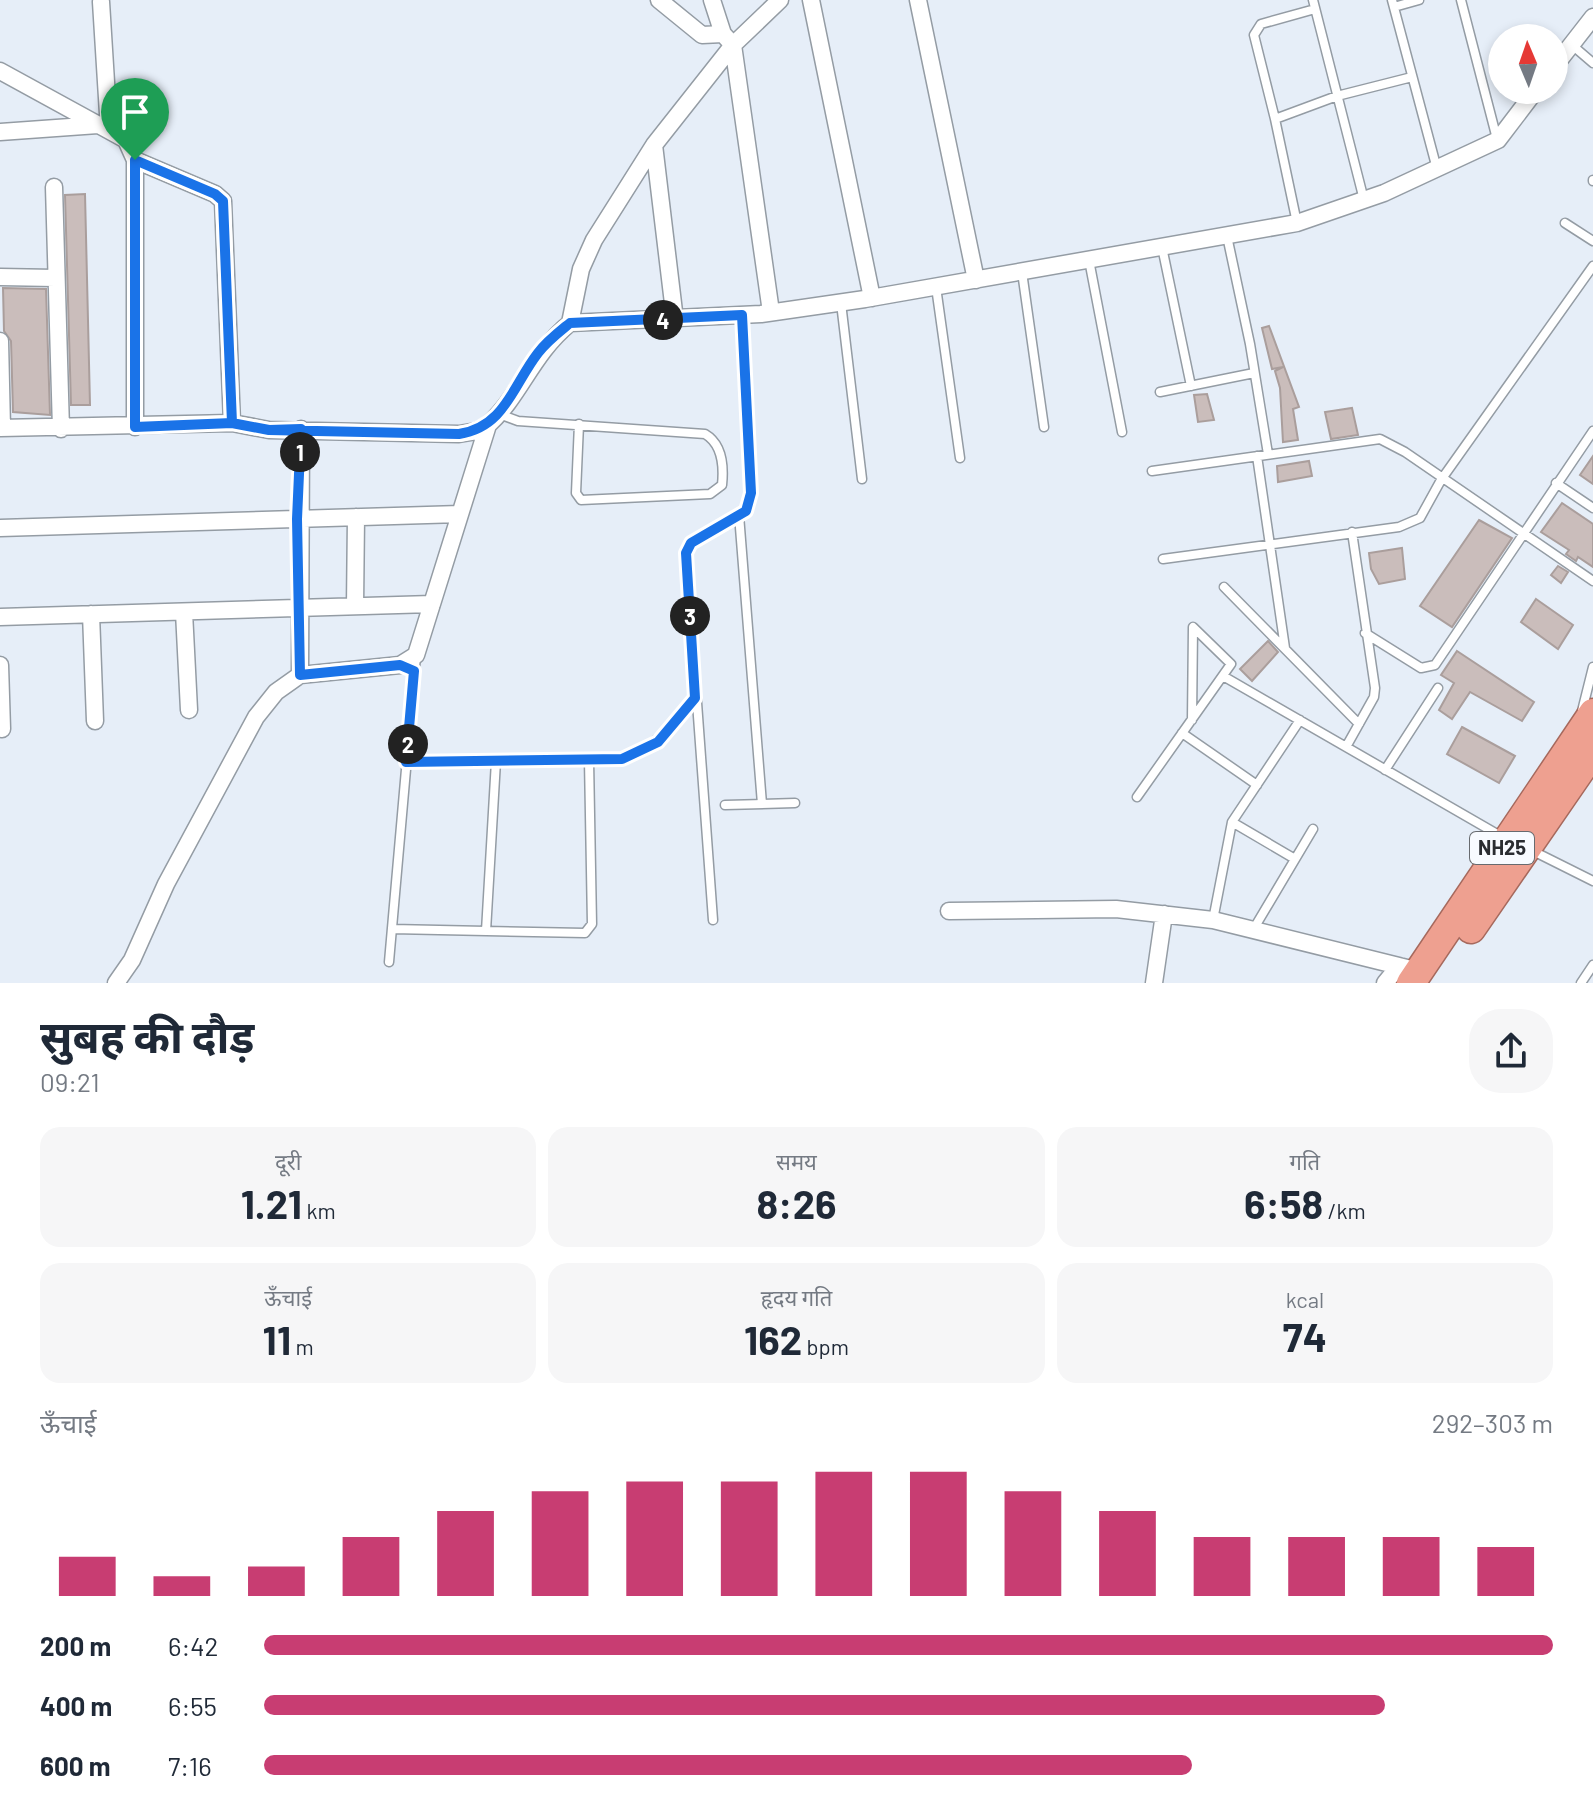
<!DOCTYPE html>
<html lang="hi">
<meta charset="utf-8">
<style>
body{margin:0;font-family:Barlow,"Noto Sans Devanagari",sans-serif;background:#f6f6f7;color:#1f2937;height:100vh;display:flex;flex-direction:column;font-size:30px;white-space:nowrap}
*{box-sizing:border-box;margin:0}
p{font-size:26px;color:#747a83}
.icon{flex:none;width:44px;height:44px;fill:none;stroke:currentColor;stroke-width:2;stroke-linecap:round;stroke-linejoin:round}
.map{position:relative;height:983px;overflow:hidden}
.sheet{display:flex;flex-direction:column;background:#fff;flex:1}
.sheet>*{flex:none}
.needle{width:52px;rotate:358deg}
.controls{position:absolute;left:1488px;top:24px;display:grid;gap:16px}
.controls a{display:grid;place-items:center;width:80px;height:80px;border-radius:50%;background:#fff;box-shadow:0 4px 12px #0003;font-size:40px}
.pin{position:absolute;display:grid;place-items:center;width:68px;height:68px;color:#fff;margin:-82px -34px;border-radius:50% 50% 50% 0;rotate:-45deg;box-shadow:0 0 8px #0007}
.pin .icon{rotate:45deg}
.km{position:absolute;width:40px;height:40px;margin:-20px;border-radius:50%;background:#222;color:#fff;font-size:22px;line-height:40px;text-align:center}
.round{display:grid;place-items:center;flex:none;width:84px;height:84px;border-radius:32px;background:#f6f6f7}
.headline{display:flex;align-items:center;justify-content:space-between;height:136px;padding:0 40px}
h1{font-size:44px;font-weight:700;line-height:60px}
.stats{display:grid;grid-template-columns:repeat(3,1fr);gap:12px;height:136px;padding:8px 40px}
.stats div{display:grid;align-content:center;border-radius:20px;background:#f6f6f7;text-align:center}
.stats b{font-size:40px;font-weight:700}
.stats small{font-size:22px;font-weight:400}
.stats p{font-size:22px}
.chart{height:224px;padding:16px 40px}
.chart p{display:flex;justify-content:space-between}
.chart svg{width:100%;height:144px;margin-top:8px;stroke:#c83d72;stroke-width:6}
ul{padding:0 40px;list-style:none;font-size:26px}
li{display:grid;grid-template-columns:128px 96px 1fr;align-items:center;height:60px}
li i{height:20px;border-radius:10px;background:#c83d72}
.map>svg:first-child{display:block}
.building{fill:#cabdbb;stroke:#aa9e9c;stroke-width:2}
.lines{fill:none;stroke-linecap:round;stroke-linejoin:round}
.service-casing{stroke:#949ca4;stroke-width:11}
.minor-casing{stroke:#949ca4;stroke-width:19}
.trunk-casing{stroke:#a6695d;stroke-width:31}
.service{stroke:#fff;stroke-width:8}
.minor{stroke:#fff;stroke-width:16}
.trunk{stroke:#eea090;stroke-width:28}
.route-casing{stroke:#fff;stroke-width:16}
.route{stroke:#1a73e8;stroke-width:10}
.labels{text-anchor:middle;stroke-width:6;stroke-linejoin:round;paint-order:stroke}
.shield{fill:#f8fbff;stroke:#686b6f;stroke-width:2}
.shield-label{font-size:20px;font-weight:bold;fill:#2a2d31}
</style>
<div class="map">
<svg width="1593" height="983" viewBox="0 0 1593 983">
<rect width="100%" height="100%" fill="#e6eef8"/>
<path class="building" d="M85 194 90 405H71L65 195Z
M3 288 46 289 50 415 13 412 11 341 4 331Z
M1269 326 1299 407 1293 409 1298 440 1283 442 1280 388 1275 371 1283 367 1272 369 1262 328Z
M1207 394 1214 420 1198 422 1194 395Z
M1352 408 1358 435 1331 439 1325 412Z
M1593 456V484L1580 475Z
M1309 461 1312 476 1278 482 1277 466Z
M1562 503 1593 524V567L1578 557 1576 561 1566 554 1569 550 1541 532Z
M1479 520 1512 538 1452 627 1420 606Z
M1402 548 1405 579 1379 584 1371 569 1369 553Z
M1558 566 1568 572 1561 583 1551 575Z
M1536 599 1573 625 1558 649 1521 622Z
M1268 641 1278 652 1252 681 1240 669Z
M1457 651 1534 702 1522 721 1470 692 1452 719 1439 710 1454 683 1441 675Z
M1462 727 1515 756 1499 783 1447 754Z"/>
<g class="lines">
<defs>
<path id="service" d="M1313 0 1364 200
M1392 0 1437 169
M1461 0 1497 139
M1394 7 1419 0
M1572 45 1593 63
M1275 119 1254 35 1261 24 1315 9
M1593 181V180
M1297 223 1275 119 1337 96 1412 77
M1565 223 1593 241
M1227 236 1250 344 1268 454
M1162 247 1191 386
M1089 260 1122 432
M1022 272 1044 427
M936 287 960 458
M841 303 862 479
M1160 392 1254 373
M499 414 518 421 705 434C722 444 724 466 722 485L710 494 581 500 576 493 579 424
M1257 456 1285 648
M1152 471 1380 439 1405 452 1593 581
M1556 483 1593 508
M739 515 762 804
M1163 559 1399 527 1420 518 1441 480 1593 266
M1224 587 1359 724
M1365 633 1421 668 1435 665 1593 431
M1223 676 1504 838
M1582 711 1593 667
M1182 733 1257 785
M1346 747 1374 697 1375 688 1352 532
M406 762 622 759C656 747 673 725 695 698
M1385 770 1438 688
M1137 797C1168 753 1200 708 1231 664L1193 627 1192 720
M725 805 795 803
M1232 822 1295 859
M1533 851 1593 881
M713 920 686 553 691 543 746 511 751 493 742 315
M1213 920 1232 822 1300 720
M392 929 585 933 592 924 589 760
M1253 930 1313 829
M486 931 496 761
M389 962 416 656
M1581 983 1593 965"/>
<path id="minor" d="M659 0 702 35 723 34
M712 0 723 34 733 45 771 312
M811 0 872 298
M918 0 976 280
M101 2 109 130
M1554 67 1593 17
M0 71 117 135 126 140 135 160V427
M0 132 98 125
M654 145 675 320
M135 160 215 194 223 201 232 423
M54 187 61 429
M0 277 55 278
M570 323 581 269 594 240 654 145 733 45 780 0
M0 341 2 428
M0 428 232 423 269 430 459 434 477 431 488 425
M0 528 460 514
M355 606 356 517
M184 612 189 710
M91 614 95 721
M0 617 432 604
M0 665 2 729
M300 675 301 429
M949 911 1116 909 1213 920 1419 971
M116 983 132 960 166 884 256 717 276 692 300 675 400 665 416 655 488 425C521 395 531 355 570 323L761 314 865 299 1297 223 1384 193 1498 140 1536 90
M1154 983 1164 914
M1385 983 1399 966"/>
<path id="trunk" d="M1471 929 1593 752
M1411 983 1593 713"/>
</defs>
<use href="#service" class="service-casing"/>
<use href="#minor" class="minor-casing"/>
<use href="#trunk" class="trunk-casing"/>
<use href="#service" class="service"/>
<use href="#minor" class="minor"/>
<use href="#trunk" class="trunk"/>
</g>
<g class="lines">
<defs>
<path id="route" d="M135 160 215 194 223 201 232 423 269 430 301 429 297 519 300 675 400 665 414 671 406 762 622 759 658 742 695 698 686 553 691 543 746 511 751 493 742 315 570 323C559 332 547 341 538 353 513 385 505 427 459 434L269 430 232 423 135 427V160"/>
</defs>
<use href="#route" class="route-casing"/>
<use href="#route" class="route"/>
</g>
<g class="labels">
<rect class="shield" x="1470" y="832" width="64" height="32" rx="6"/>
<g class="shield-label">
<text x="1502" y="855">NH25</text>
</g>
</g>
</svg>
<div class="controls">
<a><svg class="needle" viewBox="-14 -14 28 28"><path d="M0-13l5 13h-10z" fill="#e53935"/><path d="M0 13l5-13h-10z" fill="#747a83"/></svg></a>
</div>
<div class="pin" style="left:135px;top:160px;background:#1e9e55"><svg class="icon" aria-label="arrive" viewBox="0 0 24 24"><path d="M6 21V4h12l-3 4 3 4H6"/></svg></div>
<b class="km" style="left:300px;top:452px">1</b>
<b class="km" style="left:408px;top:744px">2</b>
<b class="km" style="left:690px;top:616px">3</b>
<b class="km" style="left:663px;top:320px">4</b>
</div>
<section class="sheet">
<div class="headline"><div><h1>सुबह की दौड़</h1><p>09:21</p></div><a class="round"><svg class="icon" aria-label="share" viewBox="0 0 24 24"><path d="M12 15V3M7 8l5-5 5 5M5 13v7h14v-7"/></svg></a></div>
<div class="stats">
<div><p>दूरी</p><b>1.21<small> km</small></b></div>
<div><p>समय</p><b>8:26</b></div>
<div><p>गति</p><b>6:58<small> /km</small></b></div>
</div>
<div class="stats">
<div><p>ऊँचाई</p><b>11<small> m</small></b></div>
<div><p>हृदय गति</p><b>162<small> bpm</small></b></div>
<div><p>kcal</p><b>74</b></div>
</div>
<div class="chart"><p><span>ऊँचाई</span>292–303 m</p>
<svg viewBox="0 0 160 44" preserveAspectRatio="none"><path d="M5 44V32M15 44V38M25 44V35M35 44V26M45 44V18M55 44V12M65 44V9M75 44V9M85 44V6M95 44V6M105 44V12M115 44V18M125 44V26M135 44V26M145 44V26M155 44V29"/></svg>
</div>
<ul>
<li><b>200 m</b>6:42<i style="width:100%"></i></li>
<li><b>400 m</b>6:55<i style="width:87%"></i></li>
<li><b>600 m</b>7:16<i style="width:72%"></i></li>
</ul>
</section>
